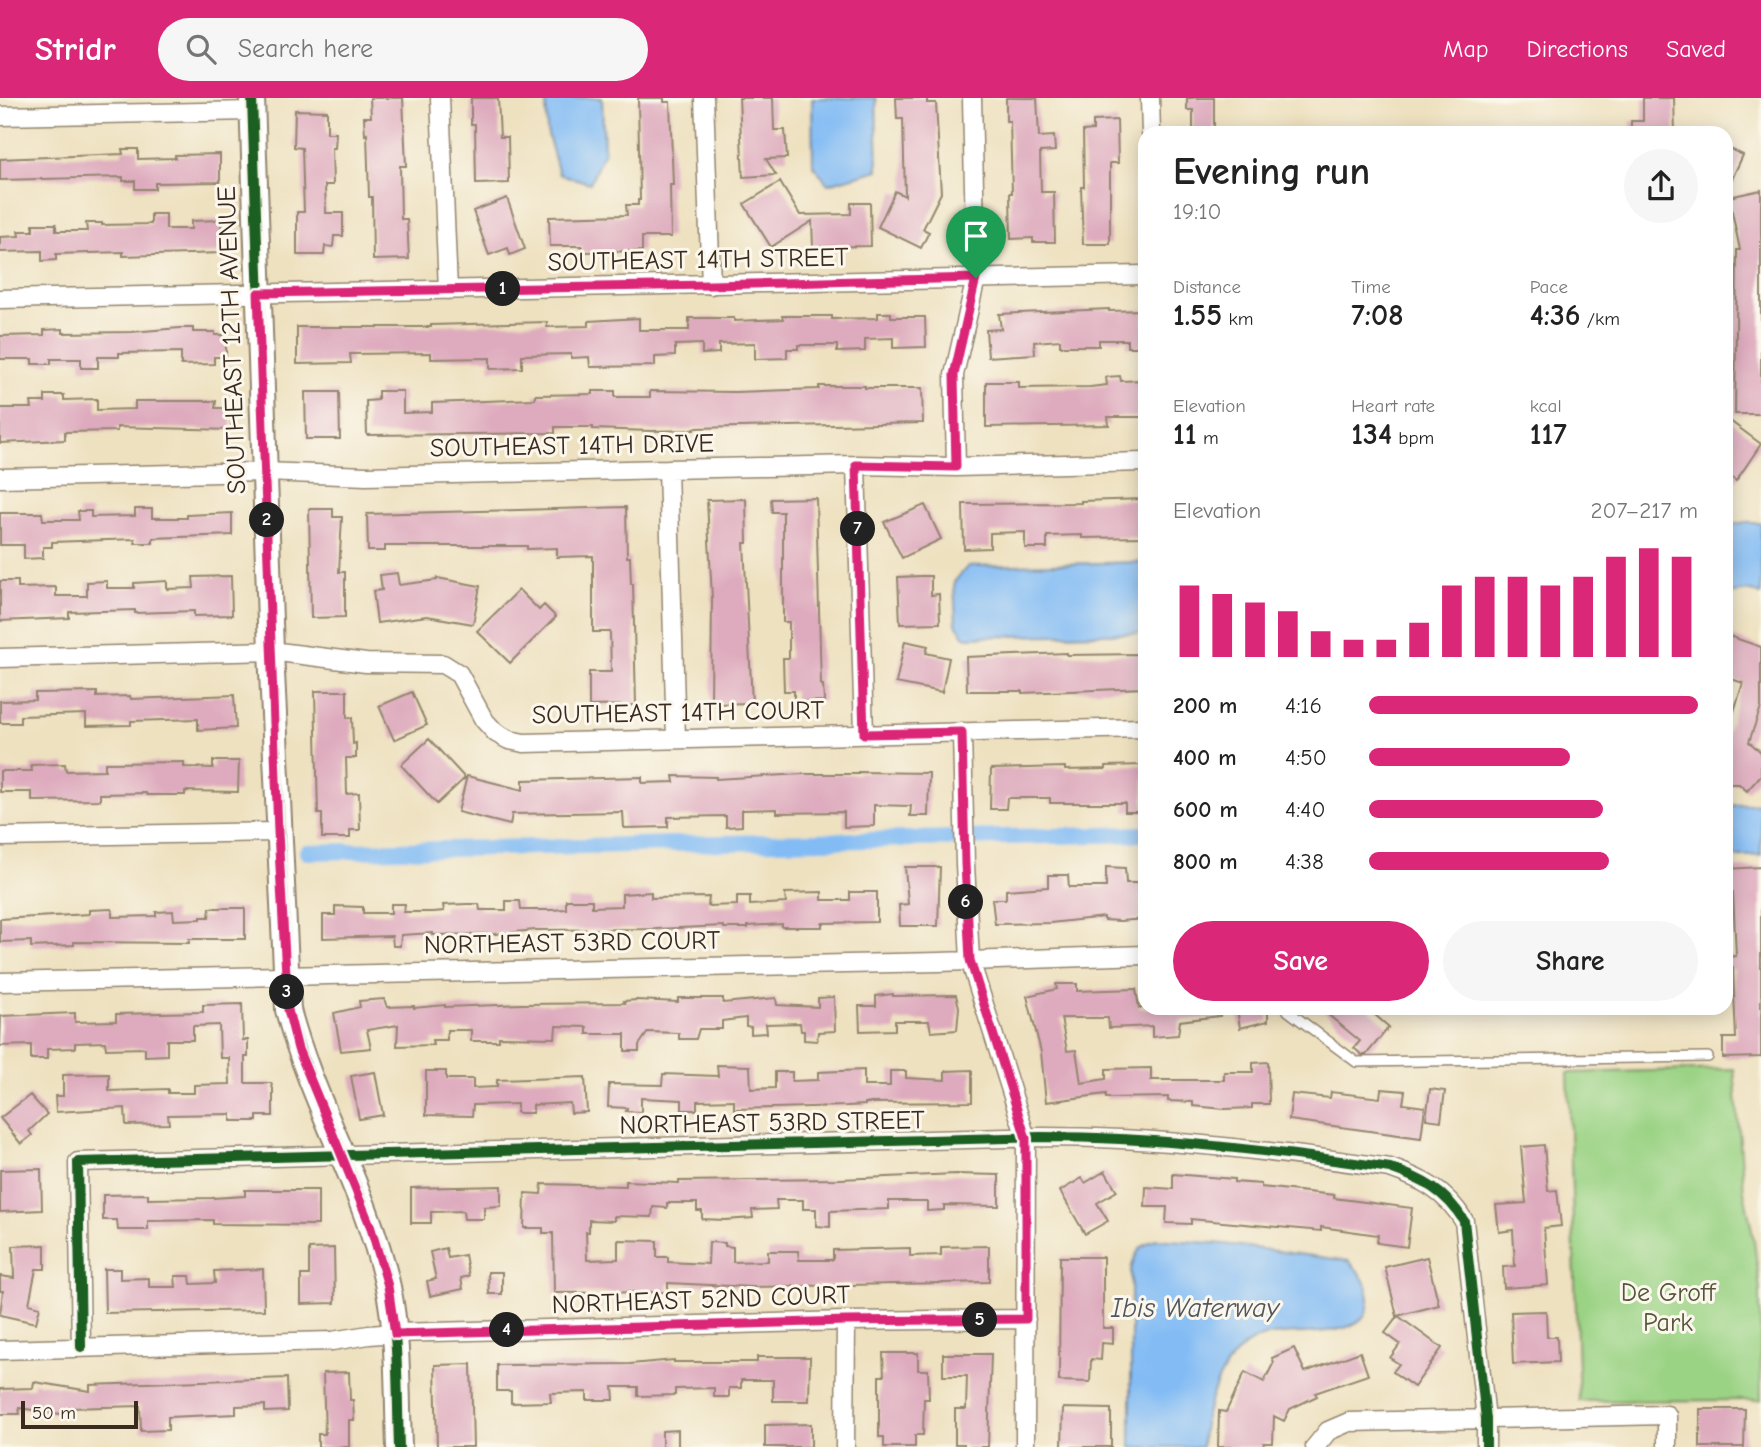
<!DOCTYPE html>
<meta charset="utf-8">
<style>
body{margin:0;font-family:"Comic Neue",sans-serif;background:#f6f6f6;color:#222;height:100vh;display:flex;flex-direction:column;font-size:26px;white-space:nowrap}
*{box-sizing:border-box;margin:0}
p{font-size:23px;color:#767676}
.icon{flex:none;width:38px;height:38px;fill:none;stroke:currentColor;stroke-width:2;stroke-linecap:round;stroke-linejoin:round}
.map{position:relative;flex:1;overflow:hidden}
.panel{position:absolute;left:1138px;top:28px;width:595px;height:889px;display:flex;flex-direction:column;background:#fff;border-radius:21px;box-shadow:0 4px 18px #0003}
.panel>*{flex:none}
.scale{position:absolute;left:21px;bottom:18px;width:117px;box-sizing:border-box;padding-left:7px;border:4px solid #3b2a1e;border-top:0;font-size:19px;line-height:24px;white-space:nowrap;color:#3b2a1e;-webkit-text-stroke:5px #fbf7ec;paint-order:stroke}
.pin{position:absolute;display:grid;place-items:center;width:60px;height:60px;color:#fff;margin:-72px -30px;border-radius:50% 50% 50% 0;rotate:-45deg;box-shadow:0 0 7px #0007}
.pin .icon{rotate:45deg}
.km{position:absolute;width:35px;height:35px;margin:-18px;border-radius:50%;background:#222;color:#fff;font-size:19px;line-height:35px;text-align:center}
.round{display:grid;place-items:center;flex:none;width:74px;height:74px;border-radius:37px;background:#f6f6f6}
.overview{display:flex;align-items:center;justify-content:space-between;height:119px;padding:0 35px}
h1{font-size:38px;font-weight:700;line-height:52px}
.stats{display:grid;grid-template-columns:repeat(3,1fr);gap:10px;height:119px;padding:7px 35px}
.stats div{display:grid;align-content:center}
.stats b{font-size:30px;font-weight:700}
.stats small{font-size:19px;font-weight:400}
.stats p{font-size:19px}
.chart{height:196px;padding:14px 35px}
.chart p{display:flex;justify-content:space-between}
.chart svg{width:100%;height:126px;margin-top:7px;stroke:#db2777;stroke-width:6}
.cta{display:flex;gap:14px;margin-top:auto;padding:14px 35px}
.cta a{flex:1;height:80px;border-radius:42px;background:#db2777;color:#fff;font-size:28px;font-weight:700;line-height:80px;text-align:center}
.cta a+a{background:#f6f6f6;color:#222}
ul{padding:0 35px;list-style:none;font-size:23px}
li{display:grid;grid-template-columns:112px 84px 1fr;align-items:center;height:52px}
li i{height:18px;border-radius:9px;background:#db2777}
header{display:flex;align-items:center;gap:42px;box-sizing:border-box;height:98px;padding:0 35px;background:#db2777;color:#fff}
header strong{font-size:33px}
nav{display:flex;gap:38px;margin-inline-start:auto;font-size:24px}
.search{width:490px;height:63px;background:#f6f6f6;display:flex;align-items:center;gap:18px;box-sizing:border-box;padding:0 24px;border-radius:38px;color:#767676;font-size:26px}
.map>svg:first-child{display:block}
.green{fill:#9bd385;stroke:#6b7e52;stroke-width:2}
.water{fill:#83bcf4;stroke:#5f7389;stroke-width:2}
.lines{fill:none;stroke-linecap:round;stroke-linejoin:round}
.canal{stroke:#83bcf4;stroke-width:16}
.building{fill:#deabbe}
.lane-casing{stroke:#94866f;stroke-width:12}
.street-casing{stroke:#94866f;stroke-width:21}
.secondary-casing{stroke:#94866f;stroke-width:28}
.lane{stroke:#fff;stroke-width:9}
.street{stroke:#fff;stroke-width:18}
.secondary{stroke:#fff;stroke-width:24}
.cycleway-casing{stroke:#fbf7ec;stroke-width:15}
.cycleway{stroke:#1b5e20;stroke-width:10}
.route-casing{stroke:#fff;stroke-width:14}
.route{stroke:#db2777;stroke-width:9}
.labels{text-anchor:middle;stroke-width:6;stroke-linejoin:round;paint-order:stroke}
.street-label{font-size:26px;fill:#3b2a1e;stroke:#fbf7ec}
.park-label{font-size:26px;fill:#535438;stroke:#fbf7ec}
.water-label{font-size:28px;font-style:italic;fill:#51565e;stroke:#fbf7ec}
</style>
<header>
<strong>Stridr</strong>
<div class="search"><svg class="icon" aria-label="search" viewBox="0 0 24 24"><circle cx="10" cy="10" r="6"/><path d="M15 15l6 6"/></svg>Search here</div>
<nav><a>Map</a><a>Directions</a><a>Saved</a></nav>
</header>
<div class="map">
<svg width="1761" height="1349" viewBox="0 0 1761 1349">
<rect width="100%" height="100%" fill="#fbf7ec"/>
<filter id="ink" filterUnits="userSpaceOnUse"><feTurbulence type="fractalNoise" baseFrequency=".0143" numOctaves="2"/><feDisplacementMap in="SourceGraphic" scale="14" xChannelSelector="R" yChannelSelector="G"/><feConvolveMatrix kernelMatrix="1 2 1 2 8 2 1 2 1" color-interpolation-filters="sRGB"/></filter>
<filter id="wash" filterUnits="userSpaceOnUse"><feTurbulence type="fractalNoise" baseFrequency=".00686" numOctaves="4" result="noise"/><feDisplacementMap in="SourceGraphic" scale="28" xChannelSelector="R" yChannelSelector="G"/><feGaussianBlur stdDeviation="1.57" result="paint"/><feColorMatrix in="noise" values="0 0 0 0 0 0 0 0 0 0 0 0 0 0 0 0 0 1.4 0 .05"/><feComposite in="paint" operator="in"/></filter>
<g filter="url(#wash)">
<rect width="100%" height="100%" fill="#eee1c0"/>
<path class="green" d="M1734 971 1744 1093 1754 1143 1760 1191 1761 1302 1579 1303 1568 975Z"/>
<path class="water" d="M546 0H602L604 54 590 85 559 76 547 33Z
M812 0H876L878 72 828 86 813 67Z
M1726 425H1761V497L1751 493 1726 496Z
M1144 464V535L965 539 956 526 954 484 968 468Z
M1761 705V757L1726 759V708Z
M1156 1141 1224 1146 1349 1163C1360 1174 1367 1184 1369 1200 1372 1247 1286 1229 1259 1240 1221 1255 1202 1313 1202 1349H1131V1173C1134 1156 1140 1147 1156 1141Z"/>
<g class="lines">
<path class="canal" d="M307 754 1144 736"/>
</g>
<g id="blocks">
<path class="building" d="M370 0H403L406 68H400L401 121H407L409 161 373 162 372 99H369L367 36 365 37 364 19H371Z
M471 0H498L500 39H508L509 85 476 86 475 26H471Z
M638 0H664V4H670L673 87H670L671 139H642V153L582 154V148H550L549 119 627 117 626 107H638V102H640Z
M739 0H773L774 32H785L787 60 766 61 776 77 743 79Z
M896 0H927V5H936L941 95 923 131 929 134 921 150 878 129 895 93 905 98 903 21H897Z
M1006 0H1037L1039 39 1054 38 1055 53 1040 54 1041 94H1054L1055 144H1033V140L1011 141 1010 95H1012L1010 23H1006Z
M1187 0H1214V35H1193V12H1187Z
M1643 0H1674L1675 35H1631V23H1643Z
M295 12 327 13V35H336L335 50H332L333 87H325L326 115H343V138H334L333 149 325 148 324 157H297V114H304L302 50 294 49Z
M1117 22 1118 65H1110V146H1083L1081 89H1084L1083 33 1093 32V23Z
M1726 49 1743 57 1726 94Z
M122 51H138V61L175 60V57L220 56V84L155 85V91H135V83H123V79L0 82V61L123 56Z
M780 84 800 117 851 116V105H870L871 148 813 149 812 123 771 149 744 106Z
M1761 92V316H1735L1737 152H1740L1729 99Z
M507 100 525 151 510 157 508 150 489 157 473 113Z
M151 116H166V131H191V123L221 122 222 155 123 158V154L56 156V162L42 163V153L0 154V139L19 138 18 133H33V126H56V133H87L86 125H102V127L151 126Z
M1109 211V213L1144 212V249H1127V242H1099V248H1060V242L1034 244 1035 256 988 259 986 232 1001 231 999 216Z
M878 215H891V219H925L926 249 893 250V240L865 241V253L837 254V247H798V251H787V260L755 261V245L719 246V255L702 256V246L675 247V258L655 259V268L590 269 589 259 571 260V256L522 257V270L490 271V260L431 261V255L350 256 351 265 297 266V229H431V227L547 224V229L589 228V223L639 220V232H689V220H734V223L783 221 782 218H832V221L878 220Z
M180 230H193V234H215V237H226V259H214V266L181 267V254L119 255V259H98V270H81V261H51V266H32V261H0V238L44 237V232L63 231V235L131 234Z
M1120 278 1121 283 1144 282V319H1108L1109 327 986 329V284H1019V290L1090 289 1107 287 1106 279Z
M819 288H865V290H922L923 325 694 330V332L651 333 593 331V329H555V335L367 337 366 303 378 302V293H403V315L432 314V305L535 301V297L593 296V293H615V299H650V293L735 294 819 291Z
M305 294H339L340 341H306Z
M45 297H64V302L97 301V312L135 311V303H216L215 310H231V332L117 329V333L65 334V342L0 345V310H32L31 304H45Z
M1726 320 1761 346 1736 383 1726 375Z
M816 400 821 587H823L824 603 794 604V593H784L783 560H789V524H783V414H772L771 401Z
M746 401 747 445H744L752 605 711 606 712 501 707 402Z
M1144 401V439L1082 440V437L1047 438V450H1025V434L990 435V450L964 451 963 406 1081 405V403Z
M925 407 941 441 902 460 884 424Z
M626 409 627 459H630L631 486H633L636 607 589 608V574H611L610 534H593V458L557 459V450L527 451V448H385V453H368L367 416Z
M135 411H152V420H187V417L232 415V437L153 440V445H135V441L52 444V449H43V460L24 461V447H0V415H42L43 422H79L78 413H91V419L135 418Z
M309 411H333V419H342L339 474H345V519L311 520Z
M397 475 399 487 437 482V480L480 488 473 526 427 518 377 525 373 493 382 492 380 477Z
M231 478 232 517 194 518V513L135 515V512L69 514V520L0 523V483H18V490L56 489V498H87V484L107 483V490H134V485L167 483V491L194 490 193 479Z
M921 478H931V497L939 496 940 525 900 526 898 479Z
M519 492 539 512 544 507 556 519 510 565 477 533Z
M1726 537 1761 549V609L1749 644 1761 654V677L1747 693 1739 686H1726V638L1743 585 1726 579Z
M905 543 928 548 926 555 949 560 942 594 896 585Z
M1067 555V557L1144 556V590L1022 595V593H967L966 559Z
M315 593H347V620H352L353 646 356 645V660H346L347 696 359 695 360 732H350V740H322V716H318Z
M97 594V599L130 598 131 601 234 597 236 630 198 632V621L131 623V627L86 628V616L20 618V625H0V603L35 602V595Z
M412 594 427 627 394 642 379 608Z
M429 641 465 680 437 706 401 667Z
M213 663H239L238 694 185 693V697H147L146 695 100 696V702L32 703V694H0V673H32L31 667 65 666 66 673 105 672V665L184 664V669L213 670Z
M1144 667V714H1125V705H1050V700H1007L1006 711H990L991 671 1065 669V672L1106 671V668Z
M858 674 929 675 928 718H910L911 708 874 707V728L844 729V714L777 715V711L742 712V728L726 729V718L668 719V729L624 730 623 714 512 716 510 727 458 714 467 678 523 692V682L642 679V685L674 684 673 678 716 679V681L803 676H858Z
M905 769H940L938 828H900L899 807 908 806Z
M1106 769 1125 770 1126 785H1144V821L1120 823 1104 822V819L1050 825 995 826 992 801H1006V792L1048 789V777H1068L1069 789H1106Z
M1761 769V959L1723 960V940H1736L1733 870 1726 871V859L1736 858 1733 794H1726V771Z
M651 794V800L709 799 708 808 737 807V798H750V807L786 805 785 795 822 794V802H850V794H877V824L822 825V829H782V826L748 828V830H724V828L656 831 535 832 495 836 433 837V835L401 837 400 848H393L392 838 323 840V817H335V808L363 809V815H391V806H405L404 814H433L444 813 443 807 467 806H479L480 812H506V803H520L521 812H550L566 811V802H592V809L622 808V796Z
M210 810H245V841H189V845L74 844V847L31 849V843L0 844V821L89 816V812L112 811V819L156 818V814L173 813 174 822 201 821V819H209Z
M1056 886H1077V893L1136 891 1139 910H1219L1220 918 1180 923 1178 937 1152 939V928L1109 930 1108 920H1061L1067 953 1076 952 1081 985 1106 981V971L1151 970V982H1224V974H1253V965L1268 964 1269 1006H1252V1010L1225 1011 1193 1008V1004L1168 1003V999L1106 1000V996L1046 1004 1041 954 1027 898 1057 891Z
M893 896V898L956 897 959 909 957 932 931 934 929 923H895V932L860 933 859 908H876V898Z
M834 899 835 933 818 934 817 943 804 942V933H801L800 925 766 926 767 935 751 936V929L746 928V920L722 923V931H699L696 941H679V935L648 934 639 947V953H625V936H587V929L556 928 555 940 499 939V943H471V932H447V942H432L433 947 397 948 398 927 367 932 371 950 341 953 334 915 360 909 359 903 384 901 387 909 414 908V910L445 907V909L522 906 625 905 624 903 637 902 678 904V900H723V905L776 900 777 907 818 909V900Z
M242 906 243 942H248V959H245V985H271L273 991V1018H257V1023H231V1016L168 1017 169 1026 126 1027 125 1010 56 1014 55 998H63V977L109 976V993L168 991V995H194V987L230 986 229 960H220L219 927 193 928V942H167V957L145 958V950L106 951 105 944 75 945V950L47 951V961H31V947L0 948 1 918 75 915V924L116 923V916L203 914V907Z
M1237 910H1268V923L1240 930Z
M1320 910H1367L1389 929 1366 957H1362L1354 950 1360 943Z
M717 967 750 968 751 991 775 990V974H792V983L818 982V974L864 972V988H890V973H906V980L945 982V973L972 972V1004L865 1005V1007L847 1008 734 1011V1002L697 1003V1012H682V1002L641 1000V1014L626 1013 627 1010 608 1009 609 986 662 987 663 976 718 978Z
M426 973H446V981H473V990L497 989V982L585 979 587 1014 571 1015 570 1005 533 1007V1015H517V1006L473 1007 472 1018 426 1017Z
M375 974 383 1017 359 1021 351 978Z
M1381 991 1405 993 1403 1006 1425 1009 1421 1040 1289 1022 1292 996 1330 1000 1331 994 1380 1000Z
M1430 991 1445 993 1441 1023 1426 1021Z
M30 997 47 1016 29 1033 32 1037 21 1046 0 1020Z
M1544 1047 1548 1093 1557 1092 1561 1128 1544 1130 1548 1187 1504 1190 1503 1169 1515 1168 1513 1132 1499 1134 1496 1107 1526 1105 1521 1049Z
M41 1071 42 1112 0 1114V1072Z
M1105 1073 1117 1093 1097 1105 1108 1123 1085 1136 1060 1093 1082 1080 1085 1085Z
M956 1076 999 1077V1108L944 1107V1112L927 1113V1103H889V1111L830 1113V1129L816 1128V1111H803V1102H776L777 1111 752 1112 753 1120 725 1122 702 1121V1113H697V1105H667V1110L653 1109 652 1119 614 1118V1123L589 1122V1134H586L587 1162 618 1161V1142L657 1143V1159H668V1164L708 1166 709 1144 725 1145V1148L733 1149V1164L768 1163V1153H798L799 1162H833V1152L910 1150V1158L941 1157V1149L989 1148V1184L753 1189 668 1185V1194L554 1195 553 1135H543V1130H524L525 1095 541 1096 542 1086 626 1088V1083L679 1085V1083L840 1081Z
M1173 1076 1234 1081V1084L1261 1086V1089L1334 1097V1100L1412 1110 1407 1149 1377 1145 1378 1137 1321 1129V1133L1191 1121V1126L1166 1125 1167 1109H1145L1146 1089 1173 1091Z
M501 1088V1108L484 1109V1121H464L463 1113 431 1114V1125H411V1090Z
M245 1092H318V1127L213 1126V1122L148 1123V1132H118L117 1122H103V1097L148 1096V1101L212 1100 245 1098Z
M45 1147V1171H36L29 1206 40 1209 36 1225 0 1217 3 1193H0V1178L14 1180 13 1148Z
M334 1150 335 1205 301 1206V1177H309V1151Z
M446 1150 448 1160 465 1157 469 1178 461 1180 463 1191 430 1198 427 1183 436 1181 430 1154Z
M1060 1159H1103V1230H1113V1246L1102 1245 1101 1262 1091 1261 1090 1284 1059 1283Z
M1427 1159 1439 1207 1397 1218 1385 1169Z
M104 1171H120V1181L149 1180V1189H176L175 1178H190L191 1186 215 1185 214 1173 263 1171 264 1212 105 1215Z
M488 1174H502V1196H489Z
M1546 1213 1547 1239H1557L1558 1264 1513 1266 1511 1214Z
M1398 1218 1442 1250 1414 1289 1393 1274 1399 1266 1390 1260 1400 1246 1385 1235Z
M1294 1250 1305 1274 1360 1254 1368 1277 1315 1295 1317 1298 1290 1311 1284 1323 1274 1318 1273 1345H1264L1263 1349H1218L1219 1313 1226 1314 1245 1274 1264 1284 1274 1264 1272 1260Z
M883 1255H918V1272H928L929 1301H924L923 1337H915V1349H884V1339H879V1278H884Z
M943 1256H991L988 1349H964V1346H955V1311H966L967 1278H943Z
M757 1259H810L809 1303H773V1282H741V1290H729V1299H714V1290L675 1291V1297L638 1298V1289H613L614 1302H587V1294L550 1295 551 1304 511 1305V1293H497V1267L630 1266 674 1262V1264H757Z
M471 1266 473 1349H437L435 1267Z
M349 1274 350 1302H353L354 1322H349V1349H318V1336H325L323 1275Z
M287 1280 288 1313 265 1314V1307L236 1308V1316L168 1319V1332L141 1333 140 1308 69 1310 68 1317 19 1310 20 1316H0V1291L33 1290 34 1284 90 1293V1287Z
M1063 1310 1111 1311V1349H1062Z
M1700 1311H1745L1744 1349H1700Z
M811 1326V1349H765V1327Z
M678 1332V1349H662V1333Z"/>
</g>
</g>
<g filter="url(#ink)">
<use href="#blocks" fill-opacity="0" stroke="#94866f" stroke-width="2"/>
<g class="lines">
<defs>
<path id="lane" d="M1288 910V913L1356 964 1708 959"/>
<path id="street" d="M440 0 448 192
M704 0 711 187
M1150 0 1151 35
M0 18 253 13
M0 201 1144 177
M856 367 864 636
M956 369 954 277 976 180 972 0
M668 371 676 641
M0 380 265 374 366 378 668 371 856 367 956 369 1144 364
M0 560 271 553 366 565 443 566 459 576 484 622 496 635 509 642 524 645 1144 630
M962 634 965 766 970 862 1026 1040 1025 1349
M0 739 278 734
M0 884 939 864 1144 857
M81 1249 78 1064 1041 1039C1159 1039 1273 1053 1390 1070 1422 1081 1446 1093 1464 1123L1486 1321V1349
M0 1252 332 1243 369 1237 395 1235 846 1223 1026 1221
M845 1349 846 1223
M1315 1349 1328 1333 1349 1324 1667 1317V1349"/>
<path id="secondary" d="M252 0 271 553 288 912C313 1007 367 1093 388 1189 399 1241 397 1296 399 1349"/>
</defs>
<use href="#lane" class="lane-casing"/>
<use href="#street" class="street-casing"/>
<use href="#secondary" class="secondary-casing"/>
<use href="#lane" class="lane"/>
<use href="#street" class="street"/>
<use href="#secondary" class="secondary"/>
<defs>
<path id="cycleway" d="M252 0 271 553 288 912C313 1007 367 1093 388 1189 399 1241 397 1296 399 1349
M81 1249 78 1064 1041 1039C1159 1039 1273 1053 1390 1070 1422 1081 1446 1093 1464 1123L1486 1321V1349"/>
</defs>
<use href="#cycleway" class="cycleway-casing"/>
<use href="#cycleway" class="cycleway"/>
</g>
</g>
<g class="lines" filter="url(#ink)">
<defs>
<path id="route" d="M976 180 954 277 956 369 856 367 864 636 962 634 965 766 970 862 1026 1040V1221L846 1223 395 1236 388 1188 370 1127 298 951 288 912 278 734 258 195 711 187Z"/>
</defs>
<use href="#route" class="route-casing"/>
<use href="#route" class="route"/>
</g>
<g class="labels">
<g class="street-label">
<text transform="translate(698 161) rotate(-1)" y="9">SOUTHEAST 14TH STREET</text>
<text transform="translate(231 242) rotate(-92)" y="9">SOUTHEAST 12TH AVENUE</text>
<text transform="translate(572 347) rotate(-1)" y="9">SOUTHEAST 14TH DRIVE</text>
<text transform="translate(678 614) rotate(-1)" y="9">SOUTHEAST 14TH COURT</text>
<text transform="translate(572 844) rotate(-1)" y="9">NORTHEAST 53RD COURT</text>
<text transform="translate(772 1024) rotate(-1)" y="9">NORTHEAST 53RD STREET</text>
<text transform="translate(701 1201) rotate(-2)" y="9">NORTHEAST 52ND COURT</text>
</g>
<g class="park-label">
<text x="1668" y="1203">De Groff<tspan x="1668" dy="30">Park</tspan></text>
</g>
<g class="water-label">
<text x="1195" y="1219">Ibis Waterway</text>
</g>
</g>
</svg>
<div class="scale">50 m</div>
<div class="pin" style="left:976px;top:180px;background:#1e9e55"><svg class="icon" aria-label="arrive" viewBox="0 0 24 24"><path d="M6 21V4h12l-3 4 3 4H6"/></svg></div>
<b class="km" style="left:503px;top:191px">1</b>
<b class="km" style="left:267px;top:422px">2</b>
<b class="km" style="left:287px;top:894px">3</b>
<b class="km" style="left:507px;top:1232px">4</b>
<b class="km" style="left:980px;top:1222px">5</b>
<b class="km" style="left:966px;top:804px">6</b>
<b class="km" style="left:858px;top:431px">7</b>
<section class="panel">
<div class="overview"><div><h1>Evening run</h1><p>19:10</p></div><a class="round"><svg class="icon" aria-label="share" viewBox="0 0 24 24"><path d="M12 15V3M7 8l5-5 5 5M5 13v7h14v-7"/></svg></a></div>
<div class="stats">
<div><p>Distance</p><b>1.55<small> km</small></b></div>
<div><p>Time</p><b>7:08</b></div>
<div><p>Pace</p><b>4:36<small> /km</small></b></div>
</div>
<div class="stats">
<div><p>Elevation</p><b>11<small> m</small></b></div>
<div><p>Heart rate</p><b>134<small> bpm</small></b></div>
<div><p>kcal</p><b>117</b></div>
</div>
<div class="chart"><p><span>Elevation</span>207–217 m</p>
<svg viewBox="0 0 160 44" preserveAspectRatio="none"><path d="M5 44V19M15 44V22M25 44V25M35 44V28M45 44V35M55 44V38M65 44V38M75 44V32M85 44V19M95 44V16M105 44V16M115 44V19M125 44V16M135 44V9M145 44V6M155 44V9"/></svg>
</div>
<ul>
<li><b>200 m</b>4:16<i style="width:100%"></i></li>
<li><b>400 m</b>4:50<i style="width:61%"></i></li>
<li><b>600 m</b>4:40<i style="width:71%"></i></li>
<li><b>800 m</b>4:38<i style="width:73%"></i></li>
</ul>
<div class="cta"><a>Save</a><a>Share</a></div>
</section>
</div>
